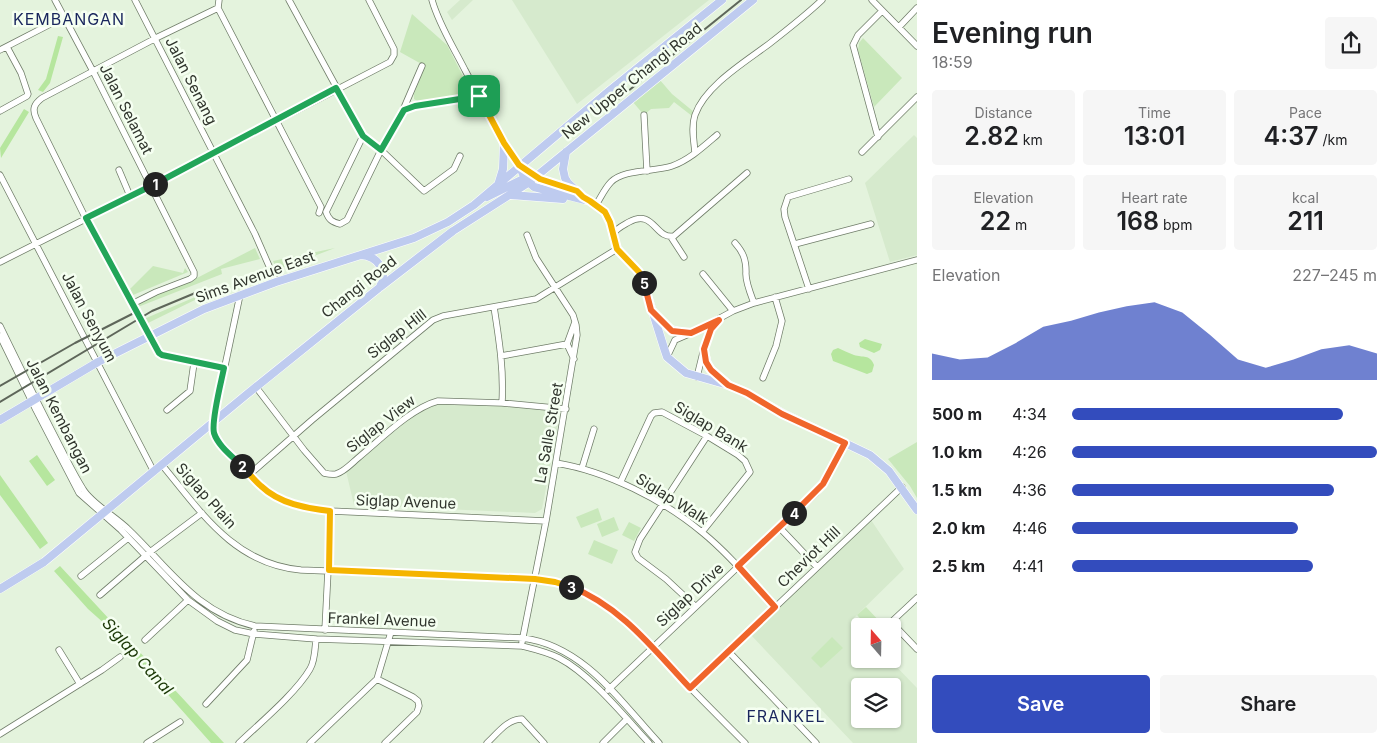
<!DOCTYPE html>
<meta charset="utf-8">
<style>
body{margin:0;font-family:Inter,sans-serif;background:#f6f6f6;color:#202124;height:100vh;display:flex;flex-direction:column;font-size:19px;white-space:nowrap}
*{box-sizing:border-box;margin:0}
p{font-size:16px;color:#757577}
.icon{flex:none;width:28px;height:28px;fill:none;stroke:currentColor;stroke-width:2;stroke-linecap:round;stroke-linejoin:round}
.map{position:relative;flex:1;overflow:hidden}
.side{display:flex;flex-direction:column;background:#fff;width:475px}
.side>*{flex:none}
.needle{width:32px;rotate:340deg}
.controls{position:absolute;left:851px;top:618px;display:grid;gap:10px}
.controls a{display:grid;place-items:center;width:50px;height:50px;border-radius:5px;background:#fff;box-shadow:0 1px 4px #0004;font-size:25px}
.pin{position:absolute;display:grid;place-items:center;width:42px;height:42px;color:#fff;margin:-21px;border-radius:10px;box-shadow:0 2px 8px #0006}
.km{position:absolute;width:25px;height:25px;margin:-12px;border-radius:50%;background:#222;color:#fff;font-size:14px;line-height:25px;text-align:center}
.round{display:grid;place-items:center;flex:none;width:52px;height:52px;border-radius:5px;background:#f6f6f6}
.headline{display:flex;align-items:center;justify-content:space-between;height:85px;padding:0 15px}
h1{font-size:28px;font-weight:600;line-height:38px}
.figures{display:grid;grid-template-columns:repeat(3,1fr);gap:8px;height:85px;padding:5px 15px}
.figures div{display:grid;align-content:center;border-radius:5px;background:#f6f6f6;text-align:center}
.figures b{font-size:25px;font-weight:600}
.figures small{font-size:14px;font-weight:400}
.figures p{font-size:14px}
.chart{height:140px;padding:10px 15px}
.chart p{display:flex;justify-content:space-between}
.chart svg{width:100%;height:90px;margin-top:5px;fill:#334cbd;opacity:.7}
.primary-button{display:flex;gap:10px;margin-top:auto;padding:10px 15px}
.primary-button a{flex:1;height:58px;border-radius:5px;background:#334cbd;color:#fff;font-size:20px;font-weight:600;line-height:58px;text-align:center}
.primary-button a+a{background:#f6f6f6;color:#202124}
ul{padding:0 15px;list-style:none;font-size:16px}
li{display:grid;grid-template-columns:80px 60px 1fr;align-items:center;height:38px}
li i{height:12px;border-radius:6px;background:#334cbd}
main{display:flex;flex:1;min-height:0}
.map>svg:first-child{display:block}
.built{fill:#d6eacd;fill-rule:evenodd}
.green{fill:#c9e8bb}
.water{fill:#b6e69e}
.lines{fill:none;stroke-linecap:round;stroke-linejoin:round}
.minor-casing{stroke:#707d69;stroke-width:7}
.major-casing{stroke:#fff;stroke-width:9}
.minor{stroke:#fff;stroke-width:5.5}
.major{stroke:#becbef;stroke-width:8}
.rail{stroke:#5e665a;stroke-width:2}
.split-1-casing{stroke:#fff;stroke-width:10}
.split-2-casing{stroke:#fff;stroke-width:10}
.split-3-casing{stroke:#fff;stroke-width:10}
.split-4-casing{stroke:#fff;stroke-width:10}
.split-5-casing{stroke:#fff;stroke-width:10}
.split-6-casing{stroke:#fff;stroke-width:10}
.split-1{stroke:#22a559;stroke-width:6}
.split-2{stroke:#22a559;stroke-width:6}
.split-3{stroke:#f5b400;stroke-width:6}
.split-4{stroke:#f0652b;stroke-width:6}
.split-5{stroke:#f0652b;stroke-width:6}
.split-6{stroke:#f5b400;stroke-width:6}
.labels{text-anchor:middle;stroke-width:5;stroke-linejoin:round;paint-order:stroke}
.street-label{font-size:15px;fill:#30352d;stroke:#f5fff1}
.neighbourhood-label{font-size:16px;letter-spacing:1px;fill:#19265d;stroke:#f5fff1}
.water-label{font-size:16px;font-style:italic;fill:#1a3705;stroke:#f5fff1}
</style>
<main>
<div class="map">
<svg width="917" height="743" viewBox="0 0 917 743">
<rect width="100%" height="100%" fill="#e4f3dd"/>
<path class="built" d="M460 0H473L452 20 447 12Z
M512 0H709L577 104Z
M914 135 917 138V255L890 262 865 183Z
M444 402 509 405 555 412 559 419 542 509 535 513 354 505 346 471 414 415 428 406Z
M871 520 904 569 852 620 860 628V659H889L917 688V743H853L751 635ZM860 686H892V719H860Z"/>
<path class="green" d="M412 14 447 45 468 86 467 91 463 95 419 102 414 99V94L425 66 400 52Z
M863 38 902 78 874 107 858 50 859 43Z
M659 79 672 94 694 112 692 116 674 102 669 108 651 109 644 115 632 101Z
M255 248 260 259 221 269 222 274 138 307V303L158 293 195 279Z
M335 248 277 270 273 261Z
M153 266 183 273 185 268 188 272 133 295 130 289Z
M223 285 224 287 201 297 148 323 144 319Z
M917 442V498L910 486 888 459Z
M598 508 602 520 581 528 576 517Z
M614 517 619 530 602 537 597 524Z
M629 522 641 528 634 541 622 535Z
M594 540 618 550 612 564 588 554Z
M866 607 883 625 881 626H867L857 615Z
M832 637 843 648 821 668 811 658Z"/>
<path class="water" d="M58 36 63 37 50 83 43 92 38 90 46 79Z
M24 109 29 112 1 158 0 148Z
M865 339 882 344 880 350 874 353 860 347 859 343Z
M838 348C843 350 848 353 854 355 863 358 870 354 874 365L872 372 867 374 833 361 831 354 833 350Z
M37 455 55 480 47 486 29 461Z
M0 475 48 543 40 549 0 495Z
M60 566 224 743H211L106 625 88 609 54 571Z"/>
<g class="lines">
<defs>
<path id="minor" d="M55 0 95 75 194 272V276L190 279 156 292 132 304
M135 0 255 234 276 282
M219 0 218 8 321 207 319 213
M289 0 363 136 381 150 424 191 454 169 460 156
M432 0C439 25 454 48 465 70 482 102 497 136 519 165
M872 0 917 46
M218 8 158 37 42 98C34 104 32 109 36 118L87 221 159 353 162 355 224 368
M899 27 917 8
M0 50 64 17
M403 110 415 106 479 97
M0 111 27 96 28 94 21 73 7 47
M644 115 647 171
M363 136 326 212C329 220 332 222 340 224L347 220 381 150 403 110 422 66
M878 137 853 45 858 35 882 11
M862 152 917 97
M695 153C694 141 691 127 695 115 705 86 745 62 769 44 787 30 805 16 822 0
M119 170 130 196
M0 175 154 472
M596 205C601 197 605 188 611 182 624 169 654 172 672 166 689 160 703 147 717 135
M613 234C617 228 622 226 629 222 654 208 655 240 674 236L747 173
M671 237 684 257
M735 243C743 252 746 259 746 272 745 281 751 295 754 303
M795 244 871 224
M0 262 151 186 390 62 394 55V49L369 0
M703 274 733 311
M809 289 785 217 784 209 788 197 849 179
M240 295 215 413 214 433 218 441C239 463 259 491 288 503 302 508 316 509 331 511L546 521
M494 307C499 339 504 370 502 403
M0 326C17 361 34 396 52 431 62 450 71 470 83 489 91 503 116 517 128 529 169 568 196 613 255 626L523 638C584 646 620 701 659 743
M0 336 36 410 79 493 121 530 188 600 217 621 235 630 254 634 316 639 522 646C534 649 547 652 559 658 590 674 624 716 649 743
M501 356 567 344
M667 357 675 340 696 331 733 311 754 303 917 260
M574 359 567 344 575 322
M697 377 705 344 711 329 719 320
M763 378 776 346 782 321 775 297
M256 387 304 450 324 473C328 474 331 475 336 474 344 472 352 463 358 458 380 440 411 408 438 401L502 403 566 409
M167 410 190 391 194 363
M556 463C606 471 664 500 703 533 730 555 752 582 775 607
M162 465C201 512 234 564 301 570L535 579C600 587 632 627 675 672 698 696 721 719 745 743
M582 468 594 429
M250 474 312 420 433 320 443 316 536 299 617 249
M621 481 651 416 654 413 662 412 707 436 738 455 745 461 750 472 702 532
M780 528 817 567
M81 576 128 538
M100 595 150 552 202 513
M695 606 666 579 638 558 635 552 640 539 707 436
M893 621 895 626 917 649
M887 626 917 598
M325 630 331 511
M145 640 188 600
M522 642 546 521 577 335 576 325 573 315 536 258 527 235
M59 650 80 684
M728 651 816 743
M377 679 413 697 418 701 419 706 417 712 385 743
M690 688 902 487
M608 690 816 493 826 479 845 443 844 442
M206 704 247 660 254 631
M0 734 102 670 120 657
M147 743 180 722
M239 743C260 723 296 693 310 669 315 661 315 649 316 639
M310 743 377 679 391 632
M487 743C497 734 507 719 522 719L544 743
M603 743 627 719"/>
<path id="major" d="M566 152 563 169 565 178 568 183 583 197 590 201 605 212 610 222 617 249 636 268 642 278 664 348 667 357 686 373 728 385 741 390 782 413 870 455 889 471 917 510
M519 165 525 179 534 187 585 200
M520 166 540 179 573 190
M499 182 503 169 504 143
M511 195 563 199
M487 197 521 180 529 178
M361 255C378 256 388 271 380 287
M654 314C669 330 669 331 691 333
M704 349 708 367 727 383
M0 420 98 362 204 309 276 282 414 238 448 222 474 205 609 91 722 0
M0 589 44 562 246 395 379 288 453 231 528 183 753 0"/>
</defs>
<use href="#minor" class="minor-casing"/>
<use href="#major" class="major-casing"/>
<use href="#minor" class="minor"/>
<use href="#major" class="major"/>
<path class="rail" d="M617 100 741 0
M0 386 75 343 136 312
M0 402 152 311 200 291"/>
</g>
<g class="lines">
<defs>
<path id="split-1" d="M155 184 336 88 363 136 381 150 404 110 415 106 479 96"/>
<path id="split-2" d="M155 184 86 218 159 353 162 355 224 368C221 383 211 421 214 433 218 446 233 457 242 466"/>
<path id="split-3" d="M242 466C248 472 254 480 261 486 280 504 306 508 330 511L329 570 535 579 555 582 571 587"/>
<path id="split-4" d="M571 587C621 606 655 651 690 688L775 607 738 566 794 513"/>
<path id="split-5" d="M644 283 651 310 672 331 691 333 719 320 711 329 704 349 706 362 711 370 728 385 747 393 782 414 845 443 823 484 794 513"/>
<path id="split-6" d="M479 96 504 143 519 165 540 179 577 191 583 197 590 201 605 212 610 222 617 249 639 272 644 283"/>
</defs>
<use href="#split-1" class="split-1-casing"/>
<use href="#split-2" class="split-2-casing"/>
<use href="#split-3" class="split-3-casing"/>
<use href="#split-4" class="split-4-casing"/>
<use href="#split-5" class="split-5-casing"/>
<use href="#split-6" class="split-6-casing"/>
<use href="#split-1" class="split-1"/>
<use href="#split-2" class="split-2"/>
<use href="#split-3" class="split-3"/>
<use href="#split-4" class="split-4"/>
<use href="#split-5" class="split-5"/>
<use href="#split-6" class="split-6"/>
</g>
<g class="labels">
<g class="street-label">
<text transform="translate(191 81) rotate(63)" y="5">Jalan Senang</text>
<text transform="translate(632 81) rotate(-39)" y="5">New Upper Changi Road</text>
<text transform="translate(126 109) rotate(63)" y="5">Jalan Selamat</text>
<text transform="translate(255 277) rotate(-20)" y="5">Sims Avenue East</text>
<text transform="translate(359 287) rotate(-38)" y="5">Changi Road</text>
<text transform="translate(89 317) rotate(62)" y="5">Jalan Senyum</text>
<text transform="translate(397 334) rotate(-38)" y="5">Siglap Hill</text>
<text transform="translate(59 416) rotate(63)" y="5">Jalan Kembangan</text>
<text transform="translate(381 424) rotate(-38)" y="5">Siglap View</text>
<text transform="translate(711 427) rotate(31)" y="5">Siglap Bank</text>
<text transform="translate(549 433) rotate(-80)" y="5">La Salle Street</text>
<text transform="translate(206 496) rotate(48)" y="5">Siglap Plain</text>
<text transform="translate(672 499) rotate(32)" y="5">Siglap Walk</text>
<text transform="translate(406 502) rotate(2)" y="5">Siglap Avenue</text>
<text transform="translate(809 557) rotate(-44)" y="5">Cheviot Hill</text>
<text transform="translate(690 595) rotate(-43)" y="5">Siglap Drive</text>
<text transform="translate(382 620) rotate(2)" y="5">Frankel Avenue</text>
</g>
<g class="neighbourhood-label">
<text x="69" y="25">KEMBANGAN</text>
<text x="786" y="722">FRANKEL</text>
</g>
<g class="water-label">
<text transform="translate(138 656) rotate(48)" y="6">Siglap Canal</text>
</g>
</g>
</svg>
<div class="controls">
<a><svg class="needle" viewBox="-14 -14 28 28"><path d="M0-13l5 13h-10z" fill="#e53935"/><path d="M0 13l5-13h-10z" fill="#757577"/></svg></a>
<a><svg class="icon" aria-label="layers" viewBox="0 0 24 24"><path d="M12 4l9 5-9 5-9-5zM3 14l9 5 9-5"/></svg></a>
</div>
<div class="pin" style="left:479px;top:96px;background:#1e9e55"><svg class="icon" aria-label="arrive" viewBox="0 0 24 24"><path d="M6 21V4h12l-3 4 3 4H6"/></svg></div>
<b class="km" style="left:155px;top:184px">1</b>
<b class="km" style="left:242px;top:466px">2</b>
<b class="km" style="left:571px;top:587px">3</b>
<b class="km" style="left:794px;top:513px">4</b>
<b class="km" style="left:644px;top:283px">5</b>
</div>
<section class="side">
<div class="headline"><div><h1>Evening run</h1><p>18:59</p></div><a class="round"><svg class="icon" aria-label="share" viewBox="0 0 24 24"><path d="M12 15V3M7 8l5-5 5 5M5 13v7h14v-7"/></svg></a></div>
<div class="figures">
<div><p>Distance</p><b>2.82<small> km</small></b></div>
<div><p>Time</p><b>13:01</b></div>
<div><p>Pace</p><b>4:37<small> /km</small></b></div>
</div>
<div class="figures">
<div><p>Elevation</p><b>22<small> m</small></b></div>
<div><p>Heart rate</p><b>168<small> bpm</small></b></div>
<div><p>kcal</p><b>211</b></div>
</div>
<div class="chart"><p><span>Elevation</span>227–245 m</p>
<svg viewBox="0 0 160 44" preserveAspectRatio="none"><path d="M0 44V31L10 34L20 33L30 26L40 18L50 15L60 11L70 8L80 6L90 11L100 22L110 34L120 38L130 34L140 29L150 27L160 31V44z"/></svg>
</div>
<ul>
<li><b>500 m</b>4:34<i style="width:89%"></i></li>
<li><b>1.0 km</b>4:26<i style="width:100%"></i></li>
<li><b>1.5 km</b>4:36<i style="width:86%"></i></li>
<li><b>2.0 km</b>4:46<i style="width:74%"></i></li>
<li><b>2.5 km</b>4:41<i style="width:79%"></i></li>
</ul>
<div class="primary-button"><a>Save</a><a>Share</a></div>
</section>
</main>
